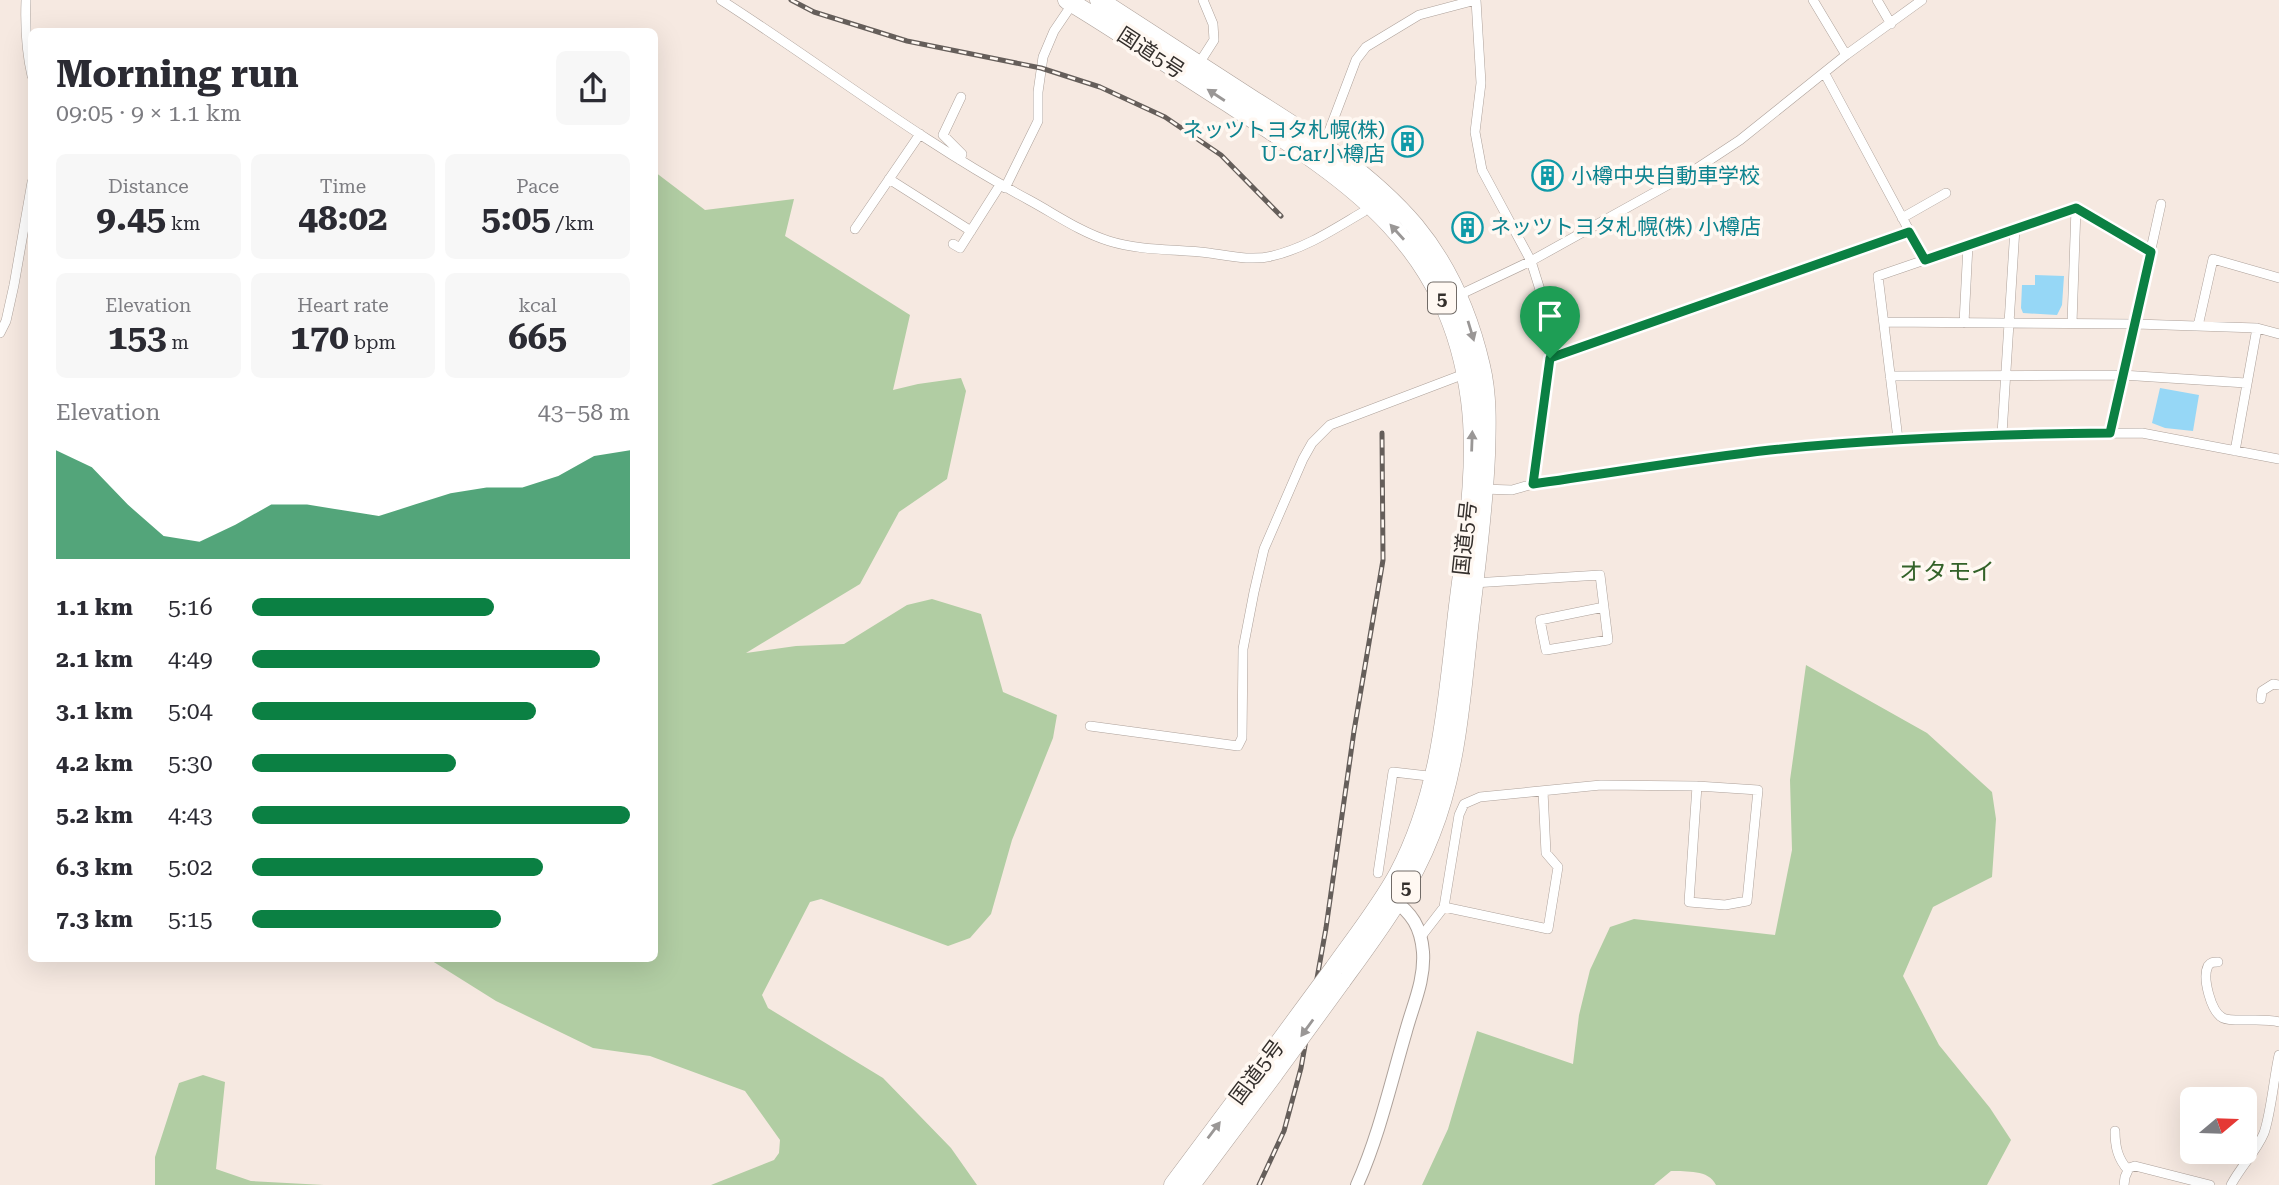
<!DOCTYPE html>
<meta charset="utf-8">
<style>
body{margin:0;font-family:"Roboto Serif","Noto Sans JP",serif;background:#f7f7f7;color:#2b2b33;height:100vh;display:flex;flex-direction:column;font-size:26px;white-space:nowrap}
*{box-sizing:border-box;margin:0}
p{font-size:23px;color:#7c7c81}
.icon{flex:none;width:38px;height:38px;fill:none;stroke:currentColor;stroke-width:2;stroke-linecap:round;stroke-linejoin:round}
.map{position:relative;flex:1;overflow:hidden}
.sheet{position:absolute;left:28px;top:28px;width:630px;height:934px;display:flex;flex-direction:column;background:#fff;border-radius:10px;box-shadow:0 7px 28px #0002}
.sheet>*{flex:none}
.needle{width:46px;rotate:71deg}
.fabs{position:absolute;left:2180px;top:1087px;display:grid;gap:14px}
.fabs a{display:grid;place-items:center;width:77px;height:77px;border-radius:10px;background:#fff;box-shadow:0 7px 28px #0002;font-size:35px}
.pin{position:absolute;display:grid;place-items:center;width:60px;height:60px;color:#fff;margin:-72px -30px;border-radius:50% 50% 50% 0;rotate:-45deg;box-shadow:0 0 7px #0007}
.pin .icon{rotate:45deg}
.round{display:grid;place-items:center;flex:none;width:74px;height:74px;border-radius:10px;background:#f7f7f7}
.overview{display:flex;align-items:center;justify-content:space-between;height:119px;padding:0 28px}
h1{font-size:38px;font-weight:700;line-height:52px}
.figures{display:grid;grid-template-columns:repeat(3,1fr);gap:10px;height:119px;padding:7px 28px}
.figures div{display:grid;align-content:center;border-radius:10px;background:#f7f7f7;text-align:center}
.figures b{font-size:35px;font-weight:700}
.figures small{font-size:19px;font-weight:400}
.figures p{font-size:19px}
.chart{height:196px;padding:14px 28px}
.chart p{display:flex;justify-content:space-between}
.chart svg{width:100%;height:126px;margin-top:7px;fill:#0b8043;opacity:.7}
ul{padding:0 28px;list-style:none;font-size:23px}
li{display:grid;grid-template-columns:112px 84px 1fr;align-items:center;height:52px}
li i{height:18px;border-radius:9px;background:#0b8043}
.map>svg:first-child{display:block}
.green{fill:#b1cda3}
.water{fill:#96d7f6}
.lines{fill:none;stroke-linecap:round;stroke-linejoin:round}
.street-casing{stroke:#ada19a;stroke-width:10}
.secondary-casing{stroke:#ada19a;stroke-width:14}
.highway-casing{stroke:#ada19a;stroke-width:19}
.street{stroke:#fff;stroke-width:9}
.secondary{stroke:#fff;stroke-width:12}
.highway{stroke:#fff;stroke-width:18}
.rail-casing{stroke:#655e5a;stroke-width:5}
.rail{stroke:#fff8f2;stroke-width:2.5;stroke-dasharray:8;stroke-linecap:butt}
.highway-bridge-casing{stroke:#ada19a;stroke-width:19;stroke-linecap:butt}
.highway-bridge{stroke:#fff;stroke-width:18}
.oneway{fill:#9a9796}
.route-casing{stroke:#fff;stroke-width:14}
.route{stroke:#0b8043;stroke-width:9}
.labels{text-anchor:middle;stroke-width:7;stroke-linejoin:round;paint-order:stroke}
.shield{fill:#fff8f2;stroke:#716b67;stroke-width:2}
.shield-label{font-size:19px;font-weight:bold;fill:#342f2c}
.street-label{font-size:21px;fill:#342f2c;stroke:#fff8f2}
.culture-label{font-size:21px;fill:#0d838f;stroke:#fff8f2;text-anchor:start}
.quarter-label{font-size:24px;fill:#336229;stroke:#fff8f2}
</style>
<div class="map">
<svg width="2279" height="1185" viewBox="0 0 2279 1185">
<rect width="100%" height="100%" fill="#f6e9e1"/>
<path class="green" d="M655 172 705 210 794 199 785 236 910 315 893 390 918 384 961 378 966 391 947 479 899 512 860 584 746 653 796 646 844 644 907 605 932 599 981 614 1003 692 1057 715 1053 738 1012 840 991 914 970 938 948 946 821 899 810 902 762 995 768 1008 883 1078 951 1148 977 1185H711L774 1160 779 1153 780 1140 745 1091 650 1056 593 1048 496 1001 429 959H654Z
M1806 665 1927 733 1992 792 1996 819 1992 877 1933 907 1903 976 1939 1045 1990 1108 2011 1140 1987 1185H1716C1708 1169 1687 1172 1671 1171L1654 1185H1422L1448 1129 1477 1031 1573 1064 1579 1015 1590 970 1610 927 1634 919 1775 935 1792 850 1790 780Z
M203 1075 225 1082 216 1169 251 1181 324 1185H155V1157L179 1083Z"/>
<path class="water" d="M2035 275 2064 276 2062 305 2057 315 2023 313 2021 308 2022 285H2035Z
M2160 388 2199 395 2193 431 2165 428 2152 423Z"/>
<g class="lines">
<defs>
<path id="street" d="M26 0C25 26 26 50 32 76
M721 0C824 66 921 142 1029 200 1055 214 1080 232 1109 241 1141 251 1176 249 1209 253 1230 256 1252 261 1272 256 1306 248 1334 229 1363 212L1370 205
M1476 0 1481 83 1475 132 1482 170 1531 261 1546 309 1551 335 1544 411 1533 484
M1813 0 1846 55
M1877 0 1891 24
M1198 65 1214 40 1213 24 1203 0
M1825 74 1925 260
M1323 147 1356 60 1366 47 1419 15 1476 0
M960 160 962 154 943 135 961 97
M889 179 971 231
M1005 188 1038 121V92L1043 57 1054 31 1073 3
M1902 218 1946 193
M855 229 920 134
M953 244 960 248 1000 185
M1455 297 1531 261 1693 171 1740 140 1846 55 1922 0
M1884 322 2136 324 2257 328 2279 334
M1964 323 1968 245
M2072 323 2076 208
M2198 326 2213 259 2279 278
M0 333 6 321 14 285 32 182
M1550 358 1909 232
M1890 376 2122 375 2246 383
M2002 434 2015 228
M2110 434 2161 204
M1898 439 1878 276 2076 208 2151 252
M2235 451 2257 328
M1482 489 1512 490 1533 484 1770 450 1898 439 2002 434 2142 433 2279 459
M1473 583 1600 575 1608 640 1546 650 1540 620 1604 607
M2261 699 2262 691 2273 684 2279 685
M1090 726 1238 746 1242 738 1243 649 1254 592 1264 549 1303 459 1312 443 1330 425 1467 373
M1378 873 1393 772 1437 777
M1444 907 1548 929 1558 867 1546 853 1543 791
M1420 938 1444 907 1459 815 1464 804 1480 797 1601 785 1697 786 1758 790 1747 901 1725 905 1689 902 1697 786
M2218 962C2213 962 2211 962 2208 966 2202 978 2211 1012 2223 1018 2233 1023 2263 1017 2279 1022
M2115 1131C2115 1147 2118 1159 2128 1170
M2124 1185 2125 1177 2129 1168 2135 1166 2210 1185
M2231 1185C2241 1166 2256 1152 2264 1133 2271 1113 2274 1077 2279 1055"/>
<path id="secondary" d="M1357 1185C1379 1136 1391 1082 1406 1031 1413 1005 1425 980 1423 952 1421 927 1412 913 1392 899"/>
<path id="highway" d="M1067 0C1122 33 1174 69 1228 103 1351 182 1449 242 1470 400 1479 469 1465 546 1457 614 1447 703 1441 793 1398 874 1380 907 1356 937 1334 968
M1099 0C1151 34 1203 67 1255 101 1312 137 1371 174 1415 226 1449 267 1469 314 1481 366 1488 395 1487 426 1486 455 1484 507 1477 559 1471 611 1462 685 1459 764 1431 834 1410 889 1375 935 1341 982
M1173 1185 1267 1059
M1191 1185 1274 1074"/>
</defs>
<use href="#street" class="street-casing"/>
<use href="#secondary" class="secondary-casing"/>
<use href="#highway" class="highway-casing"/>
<use href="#street" class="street"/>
<use href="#secondary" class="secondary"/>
<use href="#highway" class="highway"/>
<defs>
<path id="rail" d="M791 0 814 12 907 41 1041 68 1100 87 1165 117 1221 155 1281 216
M1259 1185 1284 1131 1301 1068 1326 928 1354 731 1383 560 1382 433"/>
</defs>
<use href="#rail" class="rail-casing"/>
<use href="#rail" class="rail"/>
<defs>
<path id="highway-bridge" d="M1267 1059 1334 968
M1274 1074 1341 982"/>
</defs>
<use href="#highway-bridge" class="highway-bridge-casing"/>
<use href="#highway-bridge" class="highway-bridge"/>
</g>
<defs><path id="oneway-solid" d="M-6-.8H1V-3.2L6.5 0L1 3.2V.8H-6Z" transform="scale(1.75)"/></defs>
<g class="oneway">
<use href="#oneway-solid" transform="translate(1216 95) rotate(-147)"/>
<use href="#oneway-solid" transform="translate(1397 232) rotate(-132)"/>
<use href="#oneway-solid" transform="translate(1471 331) rotate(73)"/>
<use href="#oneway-solid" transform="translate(1472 441) rotate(-88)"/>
<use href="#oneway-solid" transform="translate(1307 1028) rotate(126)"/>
<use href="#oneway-solid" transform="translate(1214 1130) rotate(-53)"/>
</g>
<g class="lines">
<defs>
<path id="route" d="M2076 208 2151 252 2110 433C1997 434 1884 438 1770 450 1691 459 1612 473 1533 484L1550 358 1909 232 1925 260Z"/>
</defs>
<use href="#route" class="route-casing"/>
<use href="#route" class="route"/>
</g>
<defs>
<symbol id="building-ring" viewBox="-11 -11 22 22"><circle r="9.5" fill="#fff8f2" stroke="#0f9aa8" stroke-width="1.5"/><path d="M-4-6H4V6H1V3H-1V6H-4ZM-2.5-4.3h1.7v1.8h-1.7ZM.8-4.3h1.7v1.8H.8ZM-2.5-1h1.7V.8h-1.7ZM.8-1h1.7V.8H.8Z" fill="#0f9aa8"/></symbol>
</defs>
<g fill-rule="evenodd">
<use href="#building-ring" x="1390" y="124" width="35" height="35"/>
<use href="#building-ring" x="1530" y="158" width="35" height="35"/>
<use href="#building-ring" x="1450" y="210" width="35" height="35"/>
</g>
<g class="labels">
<g class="shield">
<rect x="1428" y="282.5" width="28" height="31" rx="5"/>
<rect x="1392" y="871.5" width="28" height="31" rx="5"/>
</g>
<g class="shield-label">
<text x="1442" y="305">5</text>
<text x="1406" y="894">5</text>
</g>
<g class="street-label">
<text transform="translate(1151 53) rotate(33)" y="7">国道5号</text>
<text transform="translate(1465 538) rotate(-84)" y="7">国道5号</text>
<text transform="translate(1257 1072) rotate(-53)" y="7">国道5号</text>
</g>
<g class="culture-label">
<text x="1385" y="137" text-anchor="end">ネッツトヨタ札幌(株)<tspan x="1385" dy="24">U-Car小樽店</tspan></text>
<text x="1571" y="183">小樽中央自動車学校</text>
<text x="1490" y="234">ネッツトヨタ札幌(株) 小樽店</text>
</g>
<g class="quarter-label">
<text x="1947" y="580">オタモイ</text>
</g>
</g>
</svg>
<div class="fabs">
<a><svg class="needle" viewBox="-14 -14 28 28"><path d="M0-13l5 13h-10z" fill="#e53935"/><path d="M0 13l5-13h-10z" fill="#7c7c81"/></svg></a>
</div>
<div class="pin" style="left:1550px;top:358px;background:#1e9e55"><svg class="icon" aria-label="arrive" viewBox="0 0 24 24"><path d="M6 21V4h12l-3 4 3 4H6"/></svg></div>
<section class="sheet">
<div class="overview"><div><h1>Morning run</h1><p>09:05 · 9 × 1.1 km</p></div><a class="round"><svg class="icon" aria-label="share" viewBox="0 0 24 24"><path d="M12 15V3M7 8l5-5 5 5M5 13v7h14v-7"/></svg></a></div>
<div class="figures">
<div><p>Distance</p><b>9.45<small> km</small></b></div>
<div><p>Time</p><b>48:02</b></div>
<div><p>Pace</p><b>5:05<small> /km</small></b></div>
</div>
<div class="figures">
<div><p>Elevation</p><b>153<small> m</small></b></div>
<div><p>Heart rate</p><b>170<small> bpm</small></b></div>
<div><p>kcal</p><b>665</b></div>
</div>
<div class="chart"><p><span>Elevation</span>43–58 m</p>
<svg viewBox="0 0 160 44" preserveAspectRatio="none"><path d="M0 44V6L10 12L20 25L30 36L40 38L50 32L60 25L70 25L80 27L90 29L100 25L110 21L120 19L130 19L140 15L150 8L160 6V44z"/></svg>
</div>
<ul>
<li><b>1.1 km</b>5:16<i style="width:64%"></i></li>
<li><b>2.1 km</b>4:49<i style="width:92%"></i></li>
<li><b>3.1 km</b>5:04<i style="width:75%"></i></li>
<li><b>4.2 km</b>5:30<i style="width:54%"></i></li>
<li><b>5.2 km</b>4:43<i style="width:100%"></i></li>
<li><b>6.3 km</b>5:02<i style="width:77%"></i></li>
<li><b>7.3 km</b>5:15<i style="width:66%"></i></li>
</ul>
</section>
</div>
